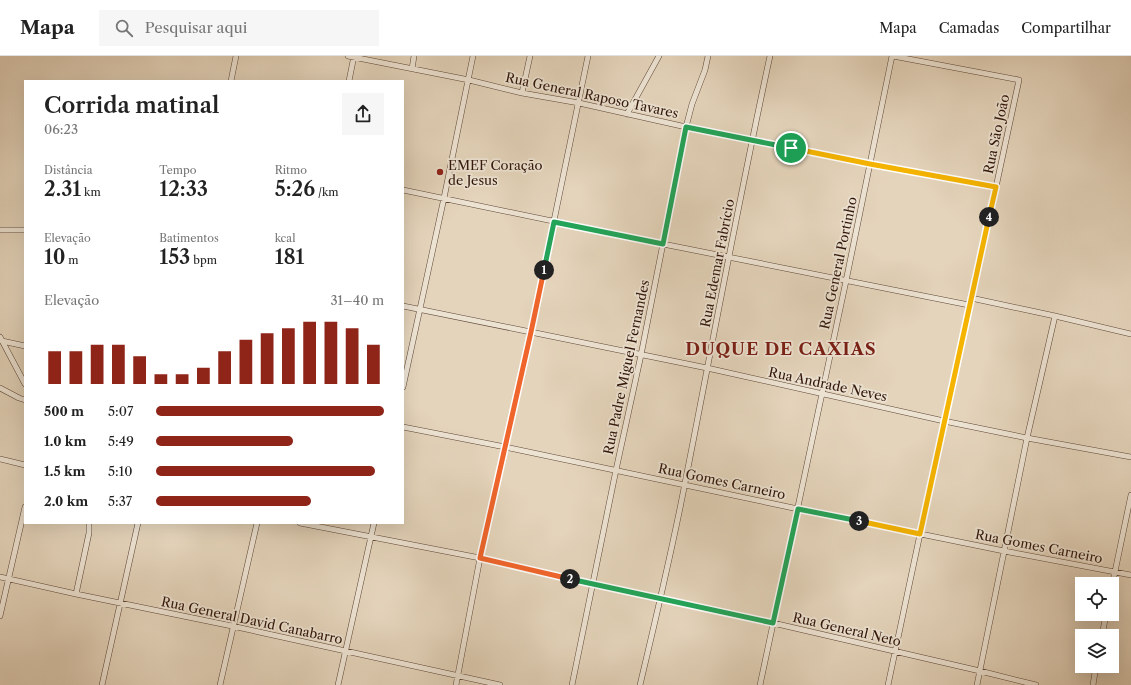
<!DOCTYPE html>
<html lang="pt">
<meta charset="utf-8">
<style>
body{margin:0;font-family:"Libre Caslon Text",serif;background:#f6f6f6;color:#222;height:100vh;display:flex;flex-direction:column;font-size:15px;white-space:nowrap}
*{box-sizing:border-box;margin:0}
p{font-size:13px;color:#767676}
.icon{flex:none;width:22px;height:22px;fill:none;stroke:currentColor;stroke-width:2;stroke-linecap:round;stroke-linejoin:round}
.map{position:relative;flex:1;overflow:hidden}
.details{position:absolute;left:24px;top:24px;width:380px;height:444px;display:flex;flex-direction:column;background:#fff;border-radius:0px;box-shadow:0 4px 16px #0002}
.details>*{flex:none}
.controls{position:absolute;left:1075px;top:521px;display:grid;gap:8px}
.controls a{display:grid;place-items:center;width:44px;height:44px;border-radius:0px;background:#fff;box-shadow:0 4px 16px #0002;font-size:20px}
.pin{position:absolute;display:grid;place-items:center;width:34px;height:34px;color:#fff;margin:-17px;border:2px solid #fff;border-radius:50%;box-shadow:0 1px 4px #0007}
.km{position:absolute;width:20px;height:20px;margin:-10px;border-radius:50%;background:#222;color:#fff;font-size:11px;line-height:20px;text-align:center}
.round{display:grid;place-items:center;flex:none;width:42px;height:42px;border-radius:0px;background:#f6f6f6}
.summary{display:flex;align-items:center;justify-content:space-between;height:68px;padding:0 20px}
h1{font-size:22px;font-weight:600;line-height:30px}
.metrics{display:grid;grid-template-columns:repeat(3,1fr);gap:6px;height:68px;padding:4px 20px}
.metrics div{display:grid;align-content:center}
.metrics b{font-size:20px;font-weight:600}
.metrics small{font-size:11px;font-weight:400}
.metrics p{font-size:11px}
.chart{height:112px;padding:8px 20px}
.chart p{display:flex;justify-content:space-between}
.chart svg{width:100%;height:72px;margin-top:4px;stroke:#8f2418;stroke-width:6}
ul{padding:0 20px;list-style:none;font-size:13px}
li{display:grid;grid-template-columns:64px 48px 1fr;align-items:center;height:30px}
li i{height:10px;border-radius:5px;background:#8f2418}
header{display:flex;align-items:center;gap:24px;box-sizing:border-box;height:56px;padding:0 20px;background:#fff;border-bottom:1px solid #e0e0e0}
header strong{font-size:19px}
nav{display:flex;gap:22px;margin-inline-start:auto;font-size:14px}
.search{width:280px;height:36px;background:#f6f6f6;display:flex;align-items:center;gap:10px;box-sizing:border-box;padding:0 14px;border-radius:0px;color:#767676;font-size:15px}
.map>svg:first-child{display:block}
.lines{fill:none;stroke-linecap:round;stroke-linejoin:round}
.minor-casing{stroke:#5d4536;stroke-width:6}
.minor{stroke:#ede3d3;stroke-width:5}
.split-1-casing{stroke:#fff;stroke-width:8}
.split-2-casing{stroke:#fff;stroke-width:8}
.split-3-casing{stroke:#fff;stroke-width:8}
.split-4-casing{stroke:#fff;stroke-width:8}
.split-5-casing{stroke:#fff;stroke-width:8}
.split-1{stroke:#22a559;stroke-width:5}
.split-2{stroke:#f0652b;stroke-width:5}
.split-3{stroke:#22a559;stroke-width:5}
.split-4{stroke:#f5b400;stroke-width:5}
.split-5{stroke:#f5b400;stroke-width:5}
.poi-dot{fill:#8f2418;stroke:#ede3d3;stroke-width:1.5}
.labels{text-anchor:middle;stroke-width:3.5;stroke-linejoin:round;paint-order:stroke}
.street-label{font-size:13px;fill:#301509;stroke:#ede3d3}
.poi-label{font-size:13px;fill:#301509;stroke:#ede3d3;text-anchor:start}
.district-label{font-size:17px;font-weight:bold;letter-spacing:1px;fill:#7a1f14;stroke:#ede3d3}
</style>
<header>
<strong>Mapa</strong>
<div class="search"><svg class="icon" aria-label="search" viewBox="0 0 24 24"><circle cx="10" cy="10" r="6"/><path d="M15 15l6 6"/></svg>Pesquisar aqui</div>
<nav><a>Mapa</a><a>Camadas</a><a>Compartilhar</a></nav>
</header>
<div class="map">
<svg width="1131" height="629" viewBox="0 0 1131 629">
<rect width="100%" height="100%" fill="#e4d4bb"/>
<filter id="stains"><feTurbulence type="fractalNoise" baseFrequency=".005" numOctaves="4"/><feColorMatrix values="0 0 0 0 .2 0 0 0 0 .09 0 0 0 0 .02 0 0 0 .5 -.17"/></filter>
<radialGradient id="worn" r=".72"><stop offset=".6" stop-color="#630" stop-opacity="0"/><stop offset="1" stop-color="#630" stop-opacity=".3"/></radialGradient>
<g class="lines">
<defs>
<path id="minor" d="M348 0 469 24 522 37 579 47 686 71 870 108 996 131
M412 13 414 0
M231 25 236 0
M349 25 354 0
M522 37 530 0
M627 58 659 0
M403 134 663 188 969 249
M0 174H25
M971 242 1055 260 1131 278
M403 250 707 312 944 365 1027 382 1131 401
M0 281 25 328
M2 285 25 290
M403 331 444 142 473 0
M0 332 19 342 25 344
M403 371 505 391 798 453 1004 495 1131 519
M0 403 25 409
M300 467 480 502 593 528 773 567 980 615 1036 629
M0 521 76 538 232 570 500 629
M1112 530 1131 439
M76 538 89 477V467
M0 560 25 451
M1102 580 1106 558
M102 629 138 467
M220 629 257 467
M338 629 374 467
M456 629 480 502 531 276 588 0
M572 629 616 414 641 299 686 71 692 48 705 14 708 0
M640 629C656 562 672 495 685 427 713 285 739 142 770 0
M760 629 846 225 892 0
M888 629 944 365 996 131 1019 24 893 0
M977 629 1027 382 1055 260
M1093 629 1096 610"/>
</defs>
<use href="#minor" class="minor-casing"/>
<use href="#minor" class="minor"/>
</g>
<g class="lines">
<defs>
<path id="split-1" d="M544 214 554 166 663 188 686 71 791 92"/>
<path id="split-2" d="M544 214 531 276 480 502 570 523"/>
<path id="split-3" d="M570 523 773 567 798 453 859 465"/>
<path id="split-4" d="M859 465 920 478 989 161"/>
<path id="split-5" d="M791 92 870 108 996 131 989 161"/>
</defs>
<use href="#split-1" class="split-1-casing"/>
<use href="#split-2" class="split-2-casing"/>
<use href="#split-3" class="split-3-casing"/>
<use href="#split-4" class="split-4-casing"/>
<use href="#split-5" class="split-5-casing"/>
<use href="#split-1" class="split-1"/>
<use href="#split-2" class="split-2"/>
<use href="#split-3" class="split-3"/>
<use href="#split-4" class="split-4"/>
<use href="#split-5" class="split-5"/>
</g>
<circle class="poi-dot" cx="440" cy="116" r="4"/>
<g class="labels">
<g class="street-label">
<text transform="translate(592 39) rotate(12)" y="5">Rua General Raposo Tavares</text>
<text transform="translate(996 78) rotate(-78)" y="5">Rua São João</text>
<text transform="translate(717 207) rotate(-79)" y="5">Rua Edemar Fabrício</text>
<text transform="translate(838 207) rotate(-78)" y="5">Rua General Portinho</text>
<text transform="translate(626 311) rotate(-78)" y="5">Rua Padre Miguel Fernandes</text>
<text transform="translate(828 328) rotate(12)" y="5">Rua Andrade Neves</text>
<text transform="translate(722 425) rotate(12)" y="5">Rua Gomes Carneiro</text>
<text transform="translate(1039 490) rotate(11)" y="5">Rua Gomes Carneiro</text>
<text transform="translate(252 564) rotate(12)" y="5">Rua General David Canabarro</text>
<text transform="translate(847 573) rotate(13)" y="5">Rua General Neto</text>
</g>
<g class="poi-label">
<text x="448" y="114">EMEF Coração<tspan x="448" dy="15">de Jesus</tspan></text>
</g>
<g class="district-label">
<text x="781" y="299">DUQUE DE CAXIAS</text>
</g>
</g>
<rect width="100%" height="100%" filter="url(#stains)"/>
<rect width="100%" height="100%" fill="url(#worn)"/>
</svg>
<div class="controls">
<a><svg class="icon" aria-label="locate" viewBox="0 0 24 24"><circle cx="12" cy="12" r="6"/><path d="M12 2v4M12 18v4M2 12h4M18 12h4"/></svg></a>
<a><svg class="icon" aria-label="layers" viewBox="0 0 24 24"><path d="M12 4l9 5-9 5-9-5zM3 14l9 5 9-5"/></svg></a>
</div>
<div class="pin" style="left:791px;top:92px;background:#1e9e55"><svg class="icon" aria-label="arrive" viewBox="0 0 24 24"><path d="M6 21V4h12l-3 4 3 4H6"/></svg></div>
<b class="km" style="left:544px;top:214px">1</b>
<b class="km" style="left:570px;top:523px">2</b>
<b class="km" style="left:859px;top:465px">3</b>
<b class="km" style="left:989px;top:161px">4</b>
<section class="details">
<div class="summary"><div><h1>Corrida matinal</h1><p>06:23</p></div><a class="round"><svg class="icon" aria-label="share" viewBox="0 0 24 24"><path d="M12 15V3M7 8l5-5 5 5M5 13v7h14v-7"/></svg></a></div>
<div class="metrics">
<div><p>Distância</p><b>2.31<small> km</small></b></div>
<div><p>Tempo</p><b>12:33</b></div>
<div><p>Ritmo</p><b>5:26<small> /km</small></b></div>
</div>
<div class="metrics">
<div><p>Elevação</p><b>10<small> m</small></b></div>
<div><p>Batimentos</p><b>153<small> bpm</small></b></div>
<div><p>kcal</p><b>181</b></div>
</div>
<div class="chart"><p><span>Elevação</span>31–40 m</p>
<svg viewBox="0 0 160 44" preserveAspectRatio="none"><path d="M5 44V24M15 44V24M25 44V20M35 44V20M45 44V27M55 44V38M65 44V38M75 44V34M85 44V24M95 44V17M105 44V13M115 44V10M125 44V6M135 44V6M145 44V10M155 44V20"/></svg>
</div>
<ul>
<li><b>500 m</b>5:07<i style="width:100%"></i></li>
<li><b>1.0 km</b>5:49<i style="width:60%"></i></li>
<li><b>1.5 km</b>5:10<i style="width:96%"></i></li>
<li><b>2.0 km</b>5:37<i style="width:68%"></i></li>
</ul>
</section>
</div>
